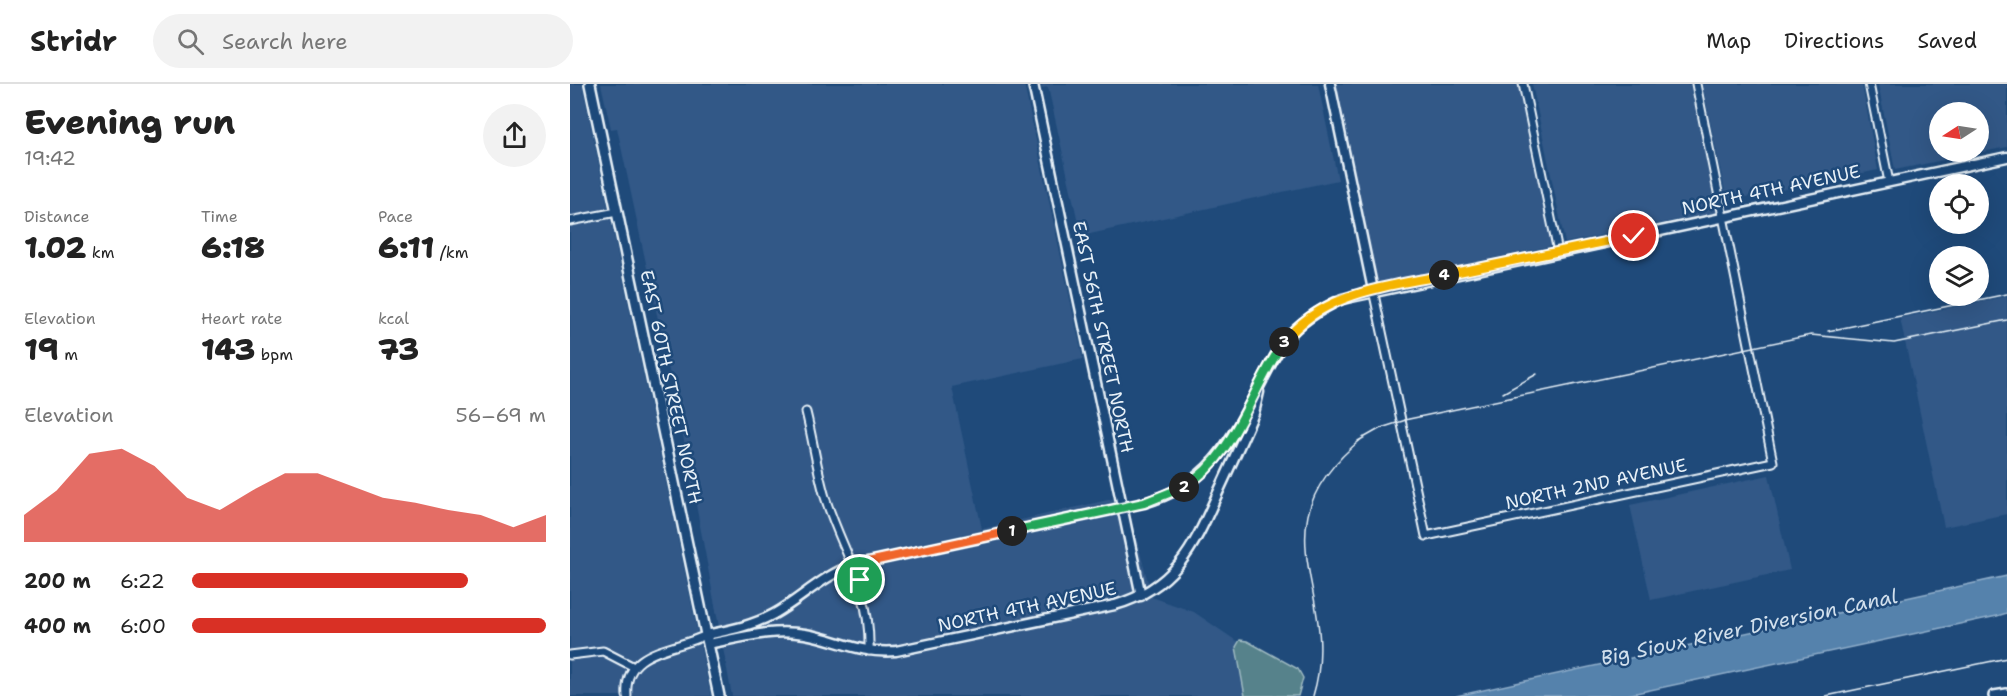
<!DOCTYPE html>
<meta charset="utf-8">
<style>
body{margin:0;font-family:"Shantell Sans",sans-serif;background:#f2f2f2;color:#222;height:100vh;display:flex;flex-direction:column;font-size:22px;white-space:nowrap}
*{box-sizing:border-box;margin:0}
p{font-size:20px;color:#767676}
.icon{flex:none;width:33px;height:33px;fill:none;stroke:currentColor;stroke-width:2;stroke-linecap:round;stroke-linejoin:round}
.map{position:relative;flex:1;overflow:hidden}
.drawer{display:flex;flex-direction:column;background:#fff;width:570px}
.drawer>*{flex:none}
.needle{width:39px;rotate:258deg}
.tools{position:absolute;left:1359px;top:18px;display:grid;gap:12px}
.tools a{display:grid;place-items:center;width:60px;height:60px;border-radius:50%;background:#fff;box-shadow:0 6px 24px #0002;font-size:30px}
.pin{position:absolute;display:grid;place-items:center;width:51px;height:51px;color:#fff;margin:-26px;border:3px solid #fff;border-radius:50%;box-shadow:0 2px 6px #0007}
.km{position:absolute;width:30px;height:30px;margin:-15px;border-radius:50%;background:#222;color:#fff;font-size:16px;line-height:30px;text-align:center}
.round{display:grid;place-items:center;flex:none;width:63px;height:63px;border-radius:32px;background:#f2f2f2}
.overview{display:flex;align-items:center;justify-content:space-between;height:102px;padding:0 24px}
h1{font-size:33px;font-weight:800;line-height:45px}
.figures{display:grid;grid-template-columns:repeat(3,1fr);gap:9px;height:102px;padding:6px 24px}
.figures div{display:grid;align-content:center}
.figures b{font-size:30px;font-weight:800}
.figures small{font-size:16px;font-weight:400}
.figures p{font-size:16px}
.chart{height:168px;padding:12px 24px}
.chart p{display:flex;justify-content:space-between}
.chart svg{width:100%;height:108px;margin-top:6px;fill:#d93025;opacity:.7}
ul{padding:0 24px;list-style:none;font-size:20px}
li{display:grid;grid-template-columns:96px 72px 1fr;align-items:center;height:45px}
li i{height:15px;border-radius:8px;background:#d93025}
header{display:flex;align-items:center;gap:36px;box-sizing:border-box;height:84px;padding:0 30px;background:#fff;border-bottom:2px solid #e0e0e0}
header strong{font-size:28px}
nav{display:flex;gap:33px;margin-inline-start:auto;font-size:21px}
.search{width:420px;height:54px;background:#f2f2f2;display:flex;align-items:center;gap:15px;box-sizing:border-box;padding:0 21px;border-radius:33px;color:#767676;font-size:22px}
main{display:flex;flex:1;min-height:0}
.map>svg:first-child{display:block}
.built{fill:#305887;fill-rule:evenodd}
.green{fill:#56828b;stroke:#9fbac2;stroke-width:1.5}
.water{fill:#5582ac;stroke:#90aeca;stroke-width:1.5}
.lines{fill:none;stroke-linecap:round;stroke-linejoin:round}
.minor-casing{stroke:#e8f1f8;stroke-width:11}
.tertiary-casing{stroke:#e8f1f8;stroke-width:13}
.secondary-casing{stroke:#e8f1f8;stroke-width:14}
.minor{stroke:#1f4a7a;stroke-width:7}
.tertiary{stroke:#1f4a7a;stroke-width:8}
.secondary{stroke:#1f4a7a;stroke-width:9}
.rail{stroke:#e8f1f8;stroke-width:1.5}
.split-1-casing{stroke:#fff;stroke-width:12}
.split-2-casing{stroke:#fff;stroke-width:12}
.split-3-casing{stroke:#fff;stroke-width:12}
.split-4-casing{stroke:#fff;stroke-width:12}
.split-5-casing{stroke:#fff;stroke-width:12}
.split-1{stroke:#f0652b;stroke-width:8}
.split-2{stroke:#22a559;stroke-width:8}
.split-3{stroke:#22a559;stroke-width:8}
.split-4{stroke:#f5b400;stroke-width:8}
.split-5{stroke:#f5b400;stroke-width:8}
.labels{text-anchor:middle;stroke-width:5;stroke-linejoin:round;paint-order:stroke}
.street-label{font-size:18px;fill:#e8f1f8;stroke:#1f4a7a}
.water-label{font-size:20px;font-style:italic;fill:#d2e0ed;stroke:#1f4a7a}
</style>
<header>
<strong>Stridr</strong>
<div class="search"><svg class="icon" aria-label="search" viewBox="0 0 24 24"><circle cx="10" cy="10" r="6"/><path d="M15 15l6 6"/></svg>Search here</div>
<nav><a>Map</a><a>Directions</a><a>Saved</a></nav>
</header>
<main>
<section class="drawer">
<div class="overview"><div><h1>Evening run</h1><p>19:42</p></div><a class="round"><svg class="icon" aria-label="share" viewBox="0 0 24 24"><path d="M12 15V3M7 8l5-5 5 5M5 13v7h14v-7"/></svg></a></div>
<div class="figures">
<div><p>Distance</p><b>1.02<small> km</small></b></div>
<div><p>Time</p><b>6:18</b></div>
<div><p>Pace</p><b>6:11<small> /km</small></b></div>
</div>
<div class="figures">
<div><p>Elevation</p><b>19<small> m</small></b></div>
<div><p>Heart rate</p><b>143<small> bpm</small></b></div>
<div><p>kcal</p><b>73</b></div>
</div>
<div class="chart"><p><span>Elevation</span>56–69 m</p>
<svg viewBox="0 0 160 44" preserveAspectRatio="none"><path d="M0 44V33L10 23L20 8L30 6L40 13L50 26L60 31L70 23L80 16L90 16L100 21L110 26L120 28L130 31L140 33L150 38L160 33V44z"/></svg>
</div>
<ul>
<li><b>200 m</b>6:22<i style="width:78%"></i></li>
<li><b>400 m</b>6:00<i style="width:100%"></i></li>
</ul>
</section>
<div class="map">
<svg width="1437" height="612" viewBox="0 0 1437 612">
<rect width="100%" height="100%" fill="#1f4a7a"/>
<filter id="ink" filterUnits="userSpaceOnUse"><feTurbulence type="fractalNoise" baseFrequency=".0167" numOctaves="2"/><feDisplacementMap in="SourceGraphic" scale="12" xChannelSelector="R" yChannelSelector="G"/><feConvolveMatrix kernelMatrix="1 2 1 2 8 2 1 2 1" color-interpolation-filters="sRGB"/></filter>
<g filter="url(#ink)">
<path class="built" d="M0 0H12L141 612H0Z
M31 0H454L513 275 382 303 412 445 555 412 582 513 624 528 668 558 666 569 675 612H162L114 357 47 44 41 45Z
M471 0H748L768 96 511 152 478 3 472 4Z
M765 0H948L982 162 807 199Z
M962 0H1120L1147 128 995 159Z
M1132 0H1292L1308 86 1157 117Z
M1308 0H1437V63L1325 86ZM1370 28H1408V68H1370Z
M1437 212V430L1374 443 1330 234Z
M1199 391 1220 486 1081 516 1060 421Z"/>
<path class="green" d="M670 556 677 557 728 585 733 594 728 612H675L666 563Z"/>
<path class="water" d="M1437 492V529L1427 532 1052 612H886Z"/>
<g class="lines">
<defs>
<path id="minor" d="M953 0 988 168
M1299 0 1319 98
M0 137 47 128
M803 206 856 452 1203 378 1126 0
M236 328C243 356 247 386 255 413 273 470 301 504 299 567
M0 571 33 567 64 583
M57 612C53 564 105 567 136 551"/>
<path id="tertiary" d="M463 0 571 512
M760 0 803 206
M136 551C160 546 182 542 204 530 232 514 252 492 284 481L574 419C641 400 661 356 691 299 699 284 706 268 716 255 731 237 751 225 772 215L1437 73
M138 560C170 554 202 544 235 550 269 556 289 570 326 567L545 521C604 504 623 465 646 413 659 385 672 357 684 329L689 308"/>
<path id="secondary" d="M20 0 149 612
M1424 612 1437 610"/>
</defs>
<use href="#minor" class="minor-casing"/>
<use href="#tertiary" class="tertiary-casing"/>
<use href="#secondary" class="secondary-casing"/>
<use href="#minor" class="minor"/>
<use href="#tertiary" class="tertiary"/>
<use href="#secondary" class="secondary"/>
<path class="rail" d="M1258 247 1437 210
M933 309 967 290
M788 357 811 344 839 335 1241 251 1324 259 1437 236
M743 612C775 507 679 445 794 353
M1256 612 1437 574"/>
</g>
</g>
<g class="lines" filter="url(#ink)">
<defs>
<path id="split-1" d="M290 496 284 481 442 447"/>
<path id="split-2" d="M442 447 574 419 614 403"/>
<path id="split-3" d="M614 403C667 371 680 306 714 258"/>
<path id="split-4" d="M714 258C752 208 817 203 874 191"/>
<path id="split-5" d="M874 191 1064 152"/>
</defs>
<use href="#split-1" class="split-1-casing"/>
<use href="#split-2" class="split-2-casing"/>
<use href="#split-3" class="split-3-casing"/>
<use href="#split-4" class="split-4-casing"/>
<use href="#split-5" class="split-5-casing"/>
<use href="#split-1" class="split-1"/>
<use href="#split-2" class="split-2"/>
<use href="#split-3" class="split-3"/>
<use href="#split-4" class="split-4"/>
<use href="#split-5" class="split-5"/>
</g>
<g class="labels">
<g class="street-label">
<text transform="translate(1201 106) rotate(-12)" y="6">NORTH 4TH AVENUE</text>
<text transform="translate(533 253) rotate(78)" y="6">EAST 56TH STREET NORTH</text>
<text transform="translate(101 303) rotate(78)" y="6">EAST 60TH STREET NORTH</text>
<text transform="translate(1026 400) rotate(-12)" y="6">NORTH 2ND AVENUE</text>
<text transform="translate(457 523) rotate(-12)" y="6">NORTH 4TH AVENUE</text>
</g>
<g class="water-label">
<text transform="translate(1179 543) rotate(-12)" y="7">Big Sioux River Diversion Canal</text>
</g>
</g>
</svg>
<div class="tools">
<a><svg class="needle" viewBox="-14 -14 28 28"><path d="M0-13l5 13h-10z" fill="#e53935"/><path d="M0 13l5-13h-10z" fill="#767676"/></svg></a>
<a><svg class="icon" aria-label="locate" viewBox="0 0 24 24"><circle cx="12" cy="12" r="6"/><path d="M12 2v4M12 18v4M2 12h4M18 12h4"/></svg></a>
<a><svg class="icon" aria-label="layers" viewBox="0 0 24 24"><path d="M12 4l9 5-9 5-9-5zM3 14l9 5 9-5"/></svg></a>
</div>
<div class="pin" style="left:290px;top:496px;background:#1e9e55"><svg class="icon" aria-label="arrive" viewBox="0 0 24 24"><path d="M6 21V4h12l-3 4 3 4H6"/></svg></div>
<div class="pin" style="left:1064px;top:152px;background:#d93025"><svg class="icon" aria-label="check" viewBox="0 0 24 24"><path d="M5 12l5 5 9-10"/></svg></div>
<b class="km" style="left:442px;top:447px">1</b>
<b class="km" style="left:614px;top:403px">2</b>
<b class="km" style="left:714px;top:258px">3</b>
<b class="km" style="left:874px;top:191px">4</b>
</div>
</main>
